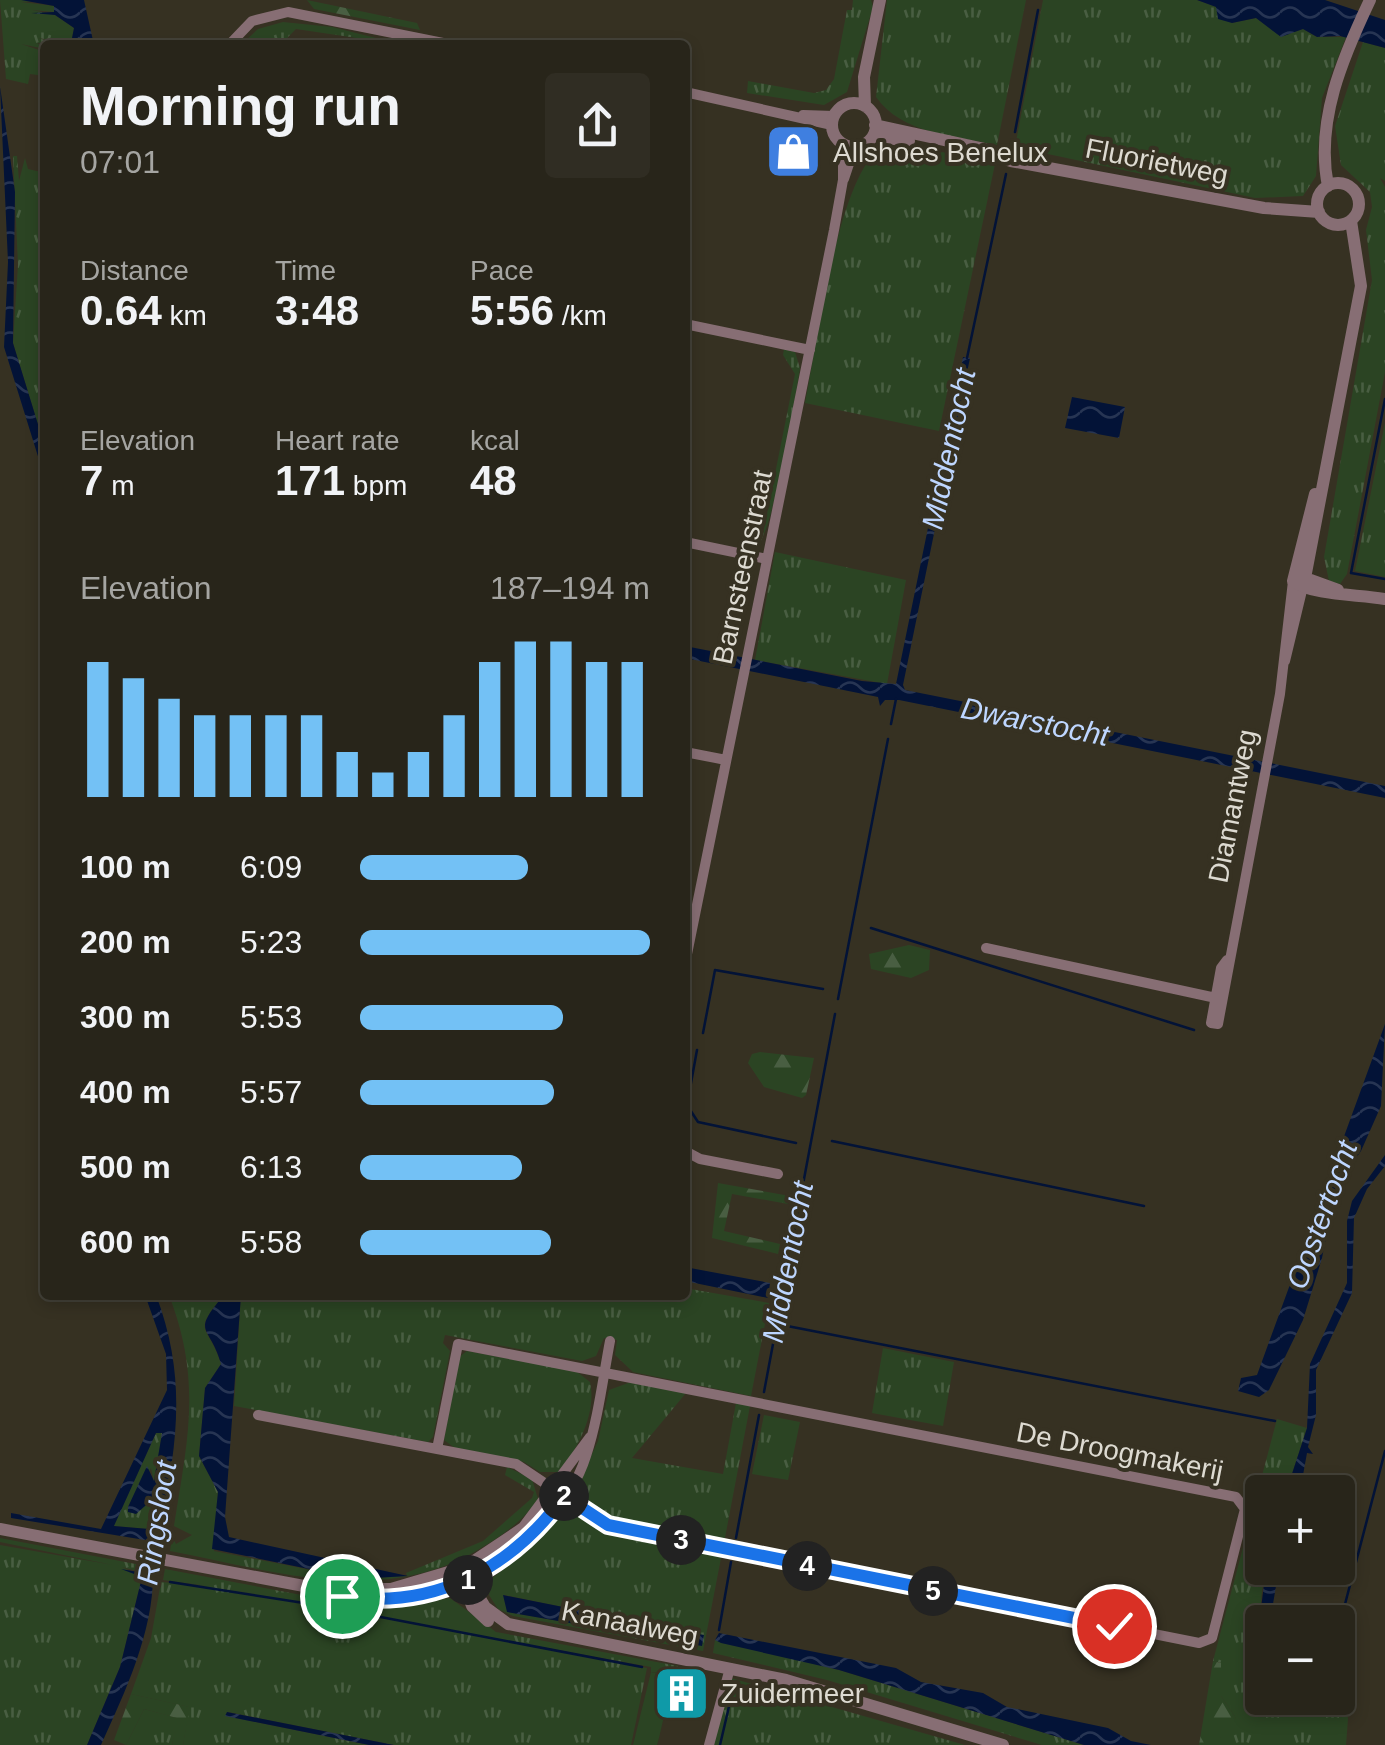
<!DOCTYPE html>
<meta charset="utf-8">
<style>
body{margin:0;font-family:Helvetica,sans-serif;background:#302d23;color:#f1f3f6;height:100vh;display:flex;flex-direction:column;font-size:38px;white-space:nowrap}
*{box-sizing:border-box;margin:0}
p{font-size:32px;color:#a5a5a2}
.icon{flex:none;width:55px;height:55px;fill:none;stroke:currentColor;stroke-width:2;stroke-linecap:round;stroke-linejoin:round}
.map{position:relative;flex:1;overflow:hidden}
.sheet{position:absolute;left:40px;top:40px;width:650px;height:1260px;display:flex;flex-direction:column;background:#28251a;border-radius:10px;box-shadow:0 5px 15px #0003,0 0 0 2px #444239}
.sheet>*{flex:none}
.controls{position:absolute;left:1245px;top:1475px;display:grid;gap:20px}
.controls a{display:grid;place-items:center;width:110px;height:110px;border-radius:10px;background:#28251a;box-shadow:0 5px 15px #0003,0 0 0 2px #444239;font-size:50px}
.pin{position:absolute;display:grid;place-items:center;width:85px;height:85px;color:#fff;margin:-42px;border:5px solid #fff;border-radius:50%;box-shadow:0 2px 10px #0007}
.km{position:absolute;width:50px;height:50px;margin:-25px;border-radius:50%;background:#222;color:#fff;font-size:28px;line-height:50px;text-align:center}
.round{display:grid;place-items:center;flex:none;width:105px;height:105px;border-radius:10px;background:#302d23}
.summary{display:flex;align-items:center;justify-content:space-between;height:170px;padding:0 40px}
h1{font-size:55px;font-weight:600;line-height:75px}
.figures{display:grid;grid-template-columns:repeat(3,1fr);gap:15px;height:170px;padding:10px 40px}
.figures div{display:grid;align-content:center}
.figures b{font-size:42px;font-weight:600}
.figures small{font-size:28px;font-weight:400}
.figures p{font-size:28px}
.chart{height:280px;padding:20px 40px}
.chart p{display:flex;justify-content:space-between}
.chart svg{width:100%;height:180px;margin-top:10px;stroke:#73c1f5;stroke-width:6}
ul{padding:0 40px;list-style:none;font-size:32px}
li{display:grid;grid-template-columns:160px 120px 1fr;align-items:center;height:75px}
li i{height:25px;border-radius:12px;background:#73c1f5}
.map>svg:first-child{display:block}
.grass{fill:url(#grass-tufts);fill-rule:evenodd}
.forest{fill:url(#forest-firs)}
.pitch{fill:#2b4423}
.water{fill:url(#water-waves);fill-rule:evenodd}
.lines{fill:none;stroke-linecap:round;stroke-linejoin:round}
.stream{stroke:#031337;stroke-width:2.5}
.minor{stroke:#876e74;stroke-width:10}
.tertiary{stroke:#876e74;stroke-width:12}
.route-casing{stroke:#fff;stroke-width:20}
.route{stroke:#1a73e8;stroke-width:12}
.labels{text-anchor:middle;stroke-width:8;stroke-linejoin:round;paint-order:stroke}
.poi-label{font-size:28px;fill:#dddad1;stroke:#363122;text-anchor:start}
.street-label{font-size:28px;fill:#dddad1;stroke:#363122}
.water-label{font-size:30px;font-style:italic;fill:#bed6ff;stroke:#363122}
</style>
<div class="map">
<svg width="1385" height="1745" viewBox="0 0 1385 1745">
<defs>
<pattern id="grass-tufts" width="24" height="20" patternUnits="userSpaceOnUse" patternTransform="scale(2.5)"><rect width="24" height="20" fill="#2b4423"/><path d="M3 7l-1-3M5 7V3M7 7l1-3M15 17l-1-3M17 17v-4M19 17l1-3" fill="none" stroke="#495e42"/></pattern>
<pattern id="forest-firs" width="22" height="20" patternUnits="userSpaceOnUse" patternTransform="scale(2.5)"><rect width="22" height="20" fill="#2b4423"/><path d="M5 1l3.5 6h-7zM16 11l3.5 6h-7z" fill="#495e42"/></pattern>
<pattern id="water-waves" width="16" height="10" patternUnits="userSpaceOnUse" patternTransform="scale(2.5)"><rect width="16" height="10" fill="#031337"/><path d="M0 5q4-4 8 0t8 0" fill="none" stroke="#273553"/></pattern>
</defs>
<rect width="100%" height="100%" fill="#363122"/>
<path class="grass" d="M0 0H56L21 2 55 6 54 12 32 10 55 15 74 28 71 43 38 38 61 45 37 43 45 49 21 44 45 52V60L39 62 45 63 40 67 45 68V76L30 74 28 84 6 79Z
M853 0H871L873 7 847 92 824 105 747 93 748 81 814 93 826 90 834 79 847 10H852Z
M887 0H1026L997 145C955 136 902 134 876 97Z
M1043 0H1197L1217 7 1232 23 1256 18 1281 36 1303 29 1317 37H1346L1322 98 1316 176 1303 196 1255 198 1015 147Z
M283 22 332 27 404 45 296 29 280 45H241L258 29Z
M1363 42 1385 48V181L1380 178 1385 187V372L1347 574 1340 584 1329 581 1324 557 1372 280 1366 230 1372 207 1370 192 1341 165 1335 126Z
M882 148 942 152 995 164 939 431 805 403C816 350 838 172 882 148Z
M13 156H17L19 181 25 158 28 169 45 173V447L13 343 18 265Z
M784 349 795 352 800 368C796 397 773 534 756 548L743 549 763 534 795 374 783 355Z
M1385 423V577L1355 571Z
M775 552 906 580 887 684 755 660Z
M685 1288 769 1303 751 1396 633 1372 615 1355 617 1340 604 1338 596 1356 582 1361 445 1335 443 1343 450 1351 433 1437 428 1442 234 1406 241 1295H685Z
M169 1295H224C190 1335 209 1324 221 1364L205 1388 199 1456 218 1492 214 1551 357 1579 407 1576 406 1573 483 1541 532 1498 534 1492 505 1475 507 1467 532 1479 538 1499C524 1520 503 1535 481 1548 383 1608 275 1571 170 1551L172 1537 176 1544 192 1535 174 1526C188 1438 202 1381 169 1295Z
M883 1348 954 1362 943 1426 872 1413Z
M467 1351 576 1371 590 1382C597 1413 578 1447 560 1472H540L524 1462 455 1448 444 1440 459 1357Z
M631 1382 686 1393 632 1458 723 1474 736 1403 750 1406 724 1543 604 1518 579 1497 578 1484 598 1441 609 1390Z
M764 1415 800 1422 788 1480 752 1474Z
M1277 1419 1307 1428 1286 1492H1262V1568H1266C1256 1612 1262 1653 1262 1698H1338L1340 1671 1348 1719 1346 1745H1220V1738L1236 1718 1221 1696V1663L1213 1661Z
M156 1433H162L154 1482 151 1468 128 1507H143L154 1498 149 1529 113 1526Z
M560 1513H576L603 1530 722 1553 703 1651 513 1616 498 1609 489 1595 492 1578 526 1552ZM504 1595 596 1614 701 1646 508 1612Z
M0 1538 146 1566 144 1573 122 1567 142 1577 120 1667 87 1745H0V1545L113 1565 0 1542Z
M165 1569 370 1608 450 1598 496 1632 678 1666 677 1675 651 1672V1667L211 1586 647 1668 631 1745H394L228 1712 226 1716 369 1745H183L189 1707 131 1694 151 1638 161 1582 208 1586 163 1580Z
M715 1640 839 1670 1084 1745H1042L827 1680 713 1653Z
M731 1678 965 1745H713Z
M144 1709 178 1718 172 1745H126Z"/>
<path class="forest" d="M307 0 417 23 420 30 314 9Z
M909 945 930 950 929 970 911 978 871 969 869 954Z
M760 1052 814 1058 806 1095 802 1098 764 1087 748 1063 752 1054Z
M718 1183 790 1196 788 1204 732 1194 724 1231 780 1244 778 1254 712 1238Z
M1213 1661 1221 1663V1696L1236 1718 1235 1728 1220 1738V1745H1199Z
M131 1694 190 1707 183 1745H172L177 1718 144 1709 126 1745 114 1740Z"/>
<path class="pitch" d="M651 1672 673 1677 659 1738 657 1745H633Z"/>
<path class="water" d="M21 0H84L94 45 37 40 71 43 74 28 55 15 31 13 54 12V6Z
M1197 0H1325L1385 20V48L1340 36 1317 37 1303 29 1281 37 1256 18 1232 23 1218 19 1216 7Z
M0 86 15 192 13 343 45 447V479L4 347 8 262Z
M963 357 970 358 903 685 905 690 1385 786V798L899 700H885L880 706 878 697 685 658V646L862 681 896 684Z
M1072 397 1125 407 1119 438 1065 428Z
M1385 1024 1381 1106 1361 1151 1336 1186 1322 1258 1303 1320 1269 1390 1259 1397 1238 1391 1241 1378 1257 1375Z
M1385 1155V1166L1367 1189 1354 1218 1352 1293 1316 1370V1415L1308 1447 1313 1454 1307 1453 1300 1492H1286L1307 1428 1310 1364 1347 1283V1221L1352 1201Z
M685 1267 770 1283 768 1298 685 1281Z
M145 1295H156C190 1384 175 1457 156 1547L145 1540 11 1518V1513L101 1529 167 1390 166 1354ZM156 1433H162L154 1481 147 1466 128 1507V1512L136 1514 154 1498 149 1529 114 1526Z
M224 1295H241L225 1517 229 1537 408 1576 357 1579 212 1549 218 1492 199 1456 205 1388 221 1364C210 1324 190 1335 224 1295Z
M146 1566 153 1568C155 1629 126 1690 101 1745H87L120 1667 142 1577 121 1569 144 1573Z
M1266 1568H1279L1270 1622H1262V1651L1258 1633Z
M503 1595 704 1635 702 1646 507 1612Z
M719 1633 896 1668 921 1682 983 1693 1007 1707 1108 1728 1131 1741 1151 1745H1084L839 1670 721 1643 715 1640Z
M227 1712 394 1745H369L225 1716Z"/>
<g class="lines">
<path class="stream" d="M1015 132 1038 10
M967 358 1006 174
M1385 399 1351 573 1385 579
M891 724 896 699
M871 928 1194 1030
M838 999 888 739
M703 1033 715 970 823 989
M697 1050 687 1105 698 1122 796 1143
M832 1141 1144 1206
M777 1324 1275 1421
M764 1392 835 1014
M736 1538 759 1415
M170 1582 323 1606 642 1667
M719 1630 731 1562
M1338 1631 1385 1451
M720 1745 734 1685"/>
<path class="minor" d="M229 45 252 21 288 12 453 45
M685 92 832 125
M803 115 834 116
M844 179 855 146
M685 324 810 350
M685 542 767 559
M685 752 726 760
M986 948 1216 998
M1227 960 1221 968 1211 1023 1218 1024 1280 694 1293 581 1305 578 1285 661
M685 964 834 230 843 180V144
M685 1151 700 1159 778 1174
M258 1415 516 1464 607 1525 1199 1643 1212 1638 1245 1509 1236 1497 458 1344 437 1449
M590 1437 523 1527 462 1568 463 1582C514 1561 569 1510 586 1456 598 1420 603 1378 610 1341
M709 1745 730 1668"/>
<path class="tertiary" d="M832 125a22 22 0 1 1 44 0a22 22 0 1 1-44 0Z
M865 106 864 77 880 0
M875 125 985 149
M873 136 909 141
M976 150 1011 161 1264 208 1319 212
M1317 204a21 21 0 1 1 42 0a21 21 0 1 1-42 0Z
M1328 186C1315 121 1343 57 1370 0
M1315 494 1293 581C1314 596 1358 594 1385 599
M1338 590 1305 578 1361 286 1351 221
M0 1529 320 1589H391L462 1568 485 1607 508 1624 786 1680 1003 1745
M364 1599 424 1595 463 1582 472 1606 488 1621"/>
</g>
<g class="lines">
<defs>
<path id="route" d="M342 1596C434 1610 511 1569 564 1496L608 1525 1114 1626"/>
</defs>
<use href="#route" class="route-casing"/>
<use href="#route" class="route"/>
</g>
<defs>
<symbol id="shop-square" viewBox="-11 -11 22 22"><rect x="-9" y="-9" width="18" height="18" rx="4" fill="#3f7fe0" stroke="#363122"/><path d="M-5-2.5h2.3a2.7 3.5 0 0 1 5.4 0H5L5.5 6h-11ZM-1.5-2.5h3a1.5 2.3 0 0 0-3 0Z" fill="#fff"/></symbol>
<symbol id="building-square" viewBox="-11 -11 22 22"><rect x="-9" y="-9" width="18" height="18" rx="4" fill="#0f9aa8" stroke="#363122"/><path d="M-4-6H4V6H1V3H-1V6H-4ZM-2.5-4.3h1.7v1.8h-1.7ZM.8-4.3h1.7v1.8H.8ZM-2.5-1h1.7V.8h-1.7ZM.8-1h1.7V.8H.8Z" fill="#fff"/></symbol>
</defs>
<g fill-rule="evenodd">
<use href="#shop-square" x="762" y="120" width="63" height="63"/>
<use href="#building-square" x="650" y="1662" width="63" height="63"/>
</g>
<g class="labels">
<g class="poi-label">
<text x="833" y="162">Allshoes Benelux</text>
<text x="721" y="1703">Zuidermeer</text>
</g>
<g class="street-label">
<text transform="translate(1157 161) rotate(11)" y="10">Fluorietweg</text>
<text transform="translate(742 567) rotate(-78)" y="10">Barnsteenstraat</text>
<text transform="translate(1232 806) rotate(-79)" y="10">Diamantweg</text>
<text transform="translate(1120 1451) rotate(11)" y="10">De Droogmakerij</text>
<text transform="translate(630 1623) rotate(11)" y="10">Kanaalweg</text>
</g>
<g class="water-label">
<text transform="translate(949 449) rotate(-78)" y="10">Middentocht</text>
<text transform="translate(1035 722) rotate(11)" y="10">Dwarstocht</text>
<text transform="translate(1322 1215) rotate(-70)" y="10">Oostertocht</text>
<text transform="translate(788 1262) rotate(-79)" y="10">Middentocht</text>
<text transform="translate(157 1523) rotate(-81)" y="10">Ringsloot</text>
</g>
</g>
</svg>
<div class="controls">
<a>+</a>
<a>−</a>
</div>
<div class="pin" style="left:342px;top:1596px;background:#1e9e55"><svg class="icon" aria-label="arrive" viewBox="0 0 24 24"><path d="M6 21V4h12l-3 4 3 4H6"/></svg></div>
<div class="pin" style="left:1114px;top:1626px;background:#d93025"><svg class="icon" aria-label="check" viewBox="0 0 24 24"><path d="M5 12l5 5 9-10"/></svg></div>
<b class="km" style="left:468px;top:1580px">1</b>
<b class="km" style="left:564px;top:1496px">2</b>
<b class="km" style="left:681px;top:1540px">3</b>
<b class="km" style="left:807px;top:1566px">4</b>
<b class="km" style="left:933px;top:1591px">5</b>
<section class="sheet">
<div class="summary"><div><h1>Morning run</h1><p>07:01</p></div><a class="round"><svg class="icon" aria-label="share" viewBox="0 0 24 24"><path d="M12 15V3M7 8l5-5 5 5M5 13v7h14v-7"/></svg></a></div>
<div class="figures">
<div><p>Distance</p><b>0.64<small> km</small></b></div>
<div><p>Time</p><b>3:48</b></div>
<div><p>Pace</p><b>5:56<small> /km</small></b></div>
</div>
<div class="figures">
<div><p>Elevation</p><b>7<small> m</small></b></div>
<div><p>Heart rate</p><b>171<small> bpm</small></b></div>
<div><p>kcal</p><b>48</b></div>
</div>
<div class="chart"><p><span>Elevation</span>187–194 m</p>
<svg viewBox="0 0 160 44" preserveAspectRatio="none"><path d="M5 44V11M15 44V15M25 44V20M35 44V24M45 44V24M55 44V24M65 44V24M75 44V33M85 44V38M95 44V33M105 44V24M115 44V11M125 44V6M135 44V6M145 44V11M155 44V11"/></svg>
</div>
<ul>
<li><b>100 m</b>6:09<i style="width:58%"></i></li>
<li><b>200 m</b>5:23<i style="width:100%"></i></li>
<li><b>300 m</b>5:53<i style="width:70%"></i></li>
<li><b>400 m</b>5:57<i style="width:67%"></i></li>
<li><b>500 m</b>6:13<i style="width:56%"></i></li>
<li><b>600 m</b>5:58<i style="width:66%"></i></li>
</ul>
</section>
</div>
